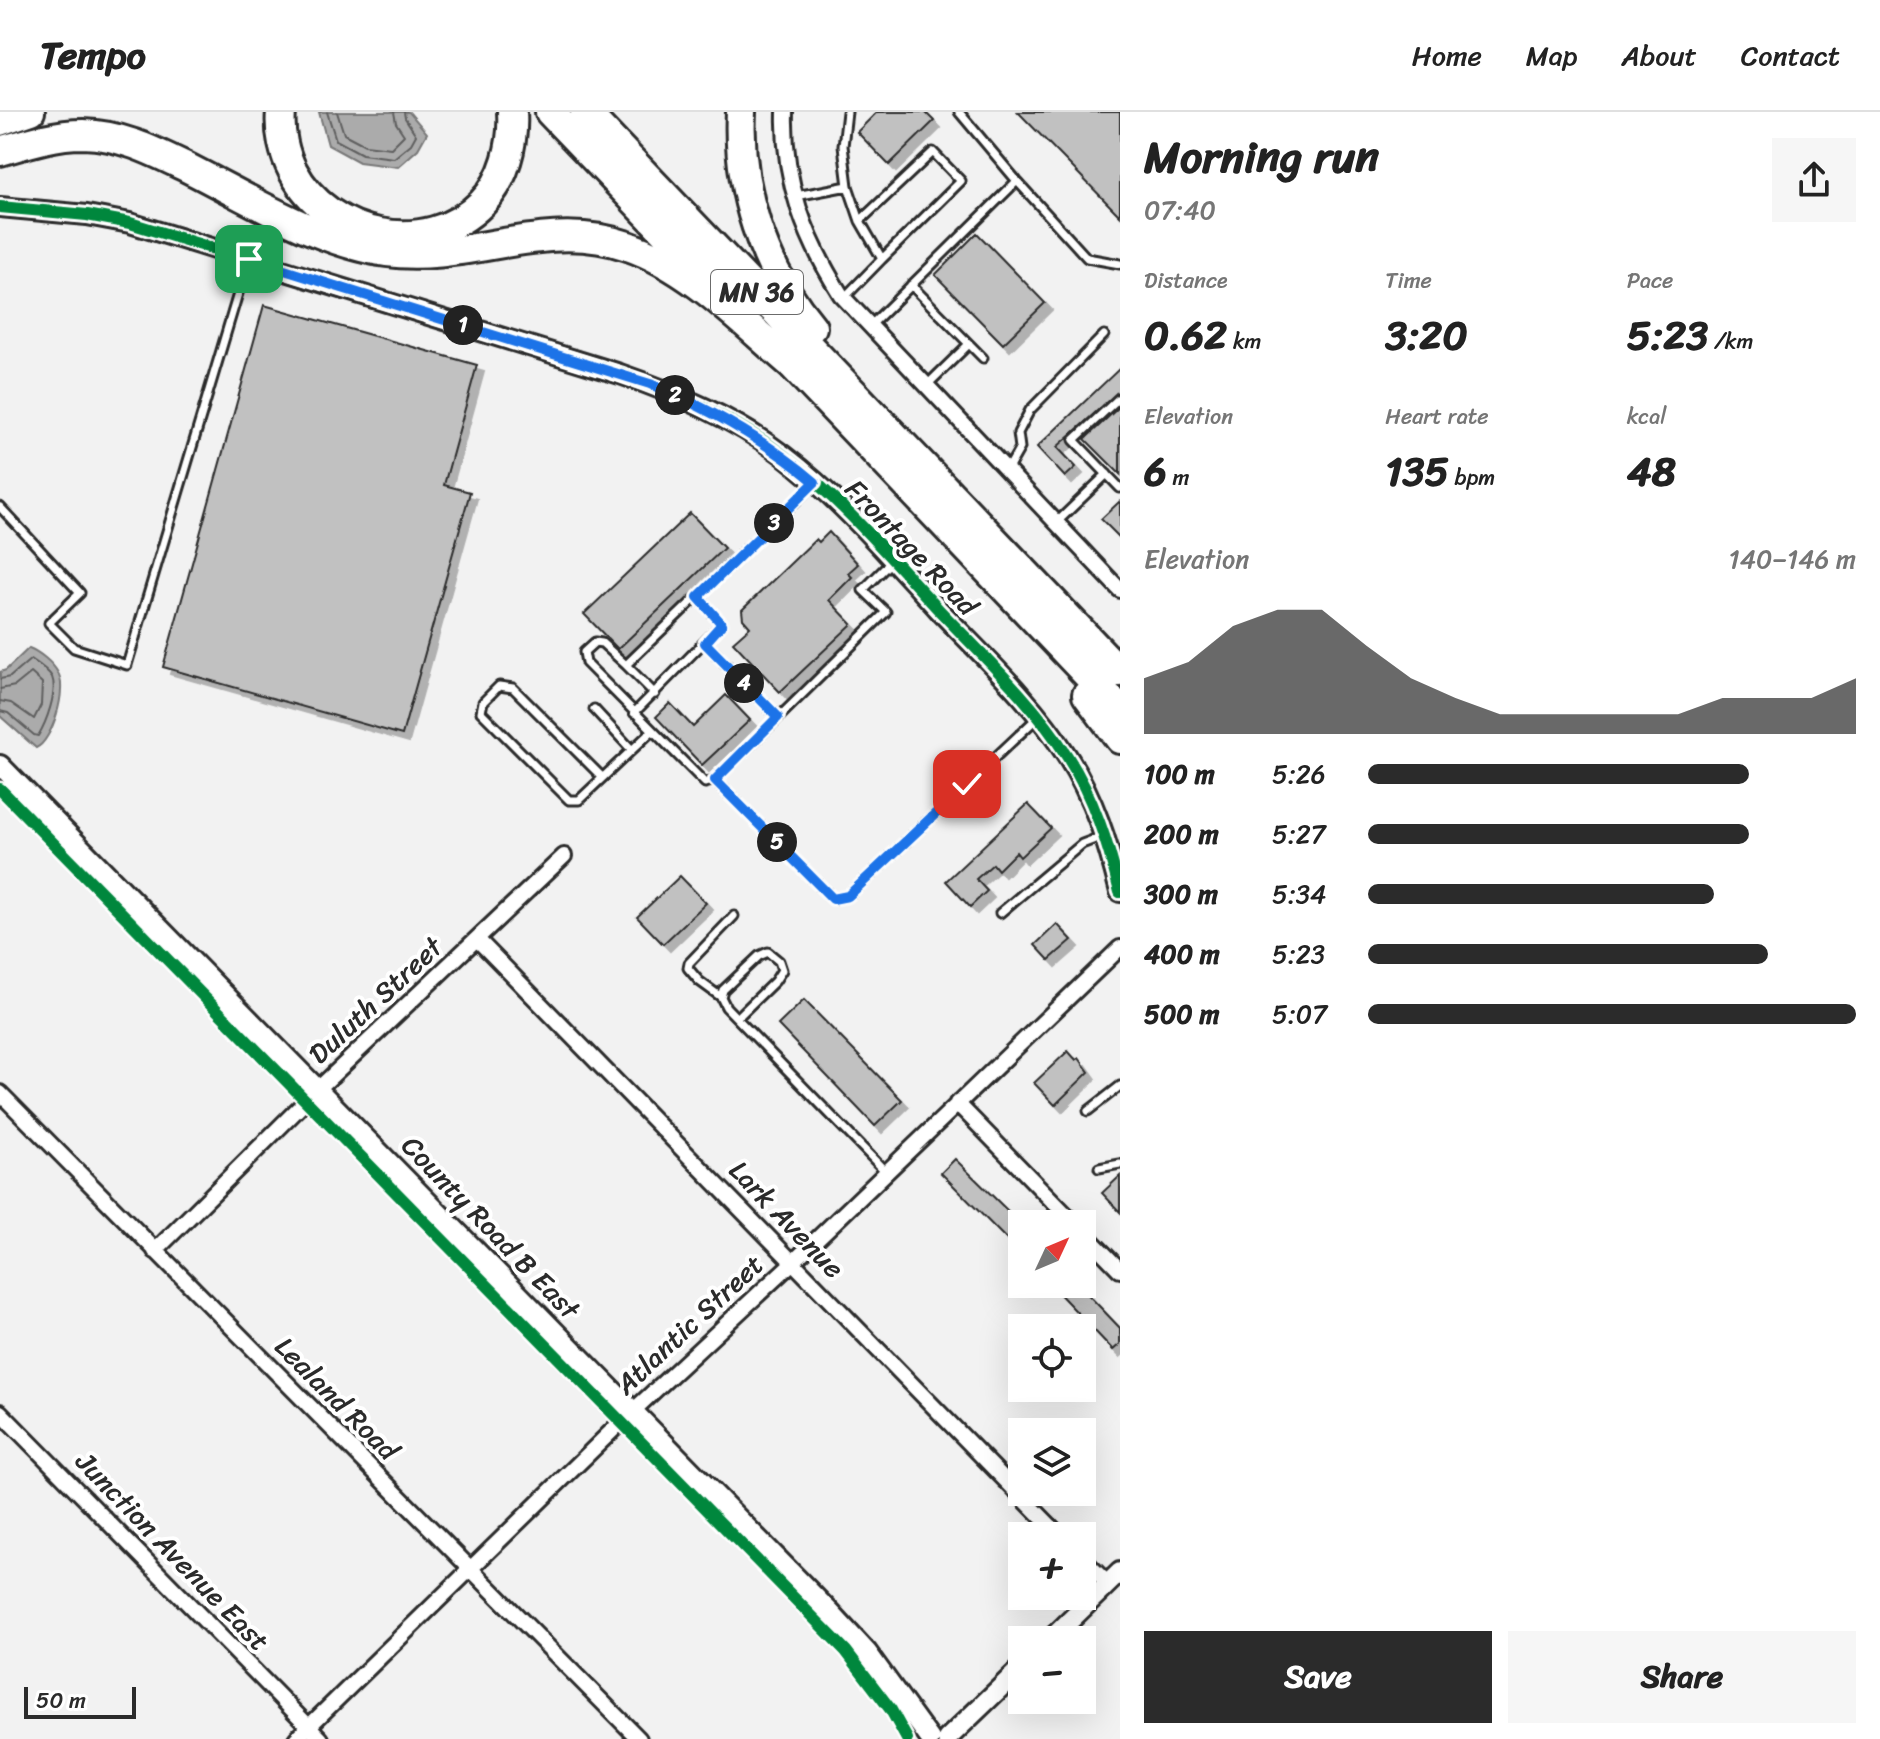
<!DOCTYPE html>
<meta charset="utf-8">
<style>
body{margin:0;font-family:Sriracha,sans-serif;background:#f6f6f6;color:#222;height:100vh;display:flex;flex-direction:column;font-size:30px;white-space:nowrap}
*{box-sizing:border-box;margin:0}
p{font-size:26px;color:#767676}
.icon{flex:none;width:44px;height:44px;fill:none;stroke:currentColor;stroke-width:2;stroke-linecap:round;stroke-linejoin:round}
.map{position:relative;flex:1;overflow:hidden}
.side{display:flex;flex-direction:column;background:#fff;width:760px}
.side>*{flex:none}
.needle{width:52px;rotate:46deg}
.fabs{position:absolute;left:1008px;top:1098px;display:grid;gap:16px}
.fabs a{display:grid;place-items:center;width:88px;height:88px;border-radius:0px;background:#fff;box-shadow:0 8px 32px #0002;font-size:40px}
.scale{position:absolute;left:24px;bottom:20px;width:112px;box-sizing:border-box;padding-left:8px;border:4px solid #2b2b2b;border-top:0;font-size:22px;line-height:28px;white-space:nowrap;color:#2b2b2b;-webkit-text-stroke:6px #fff;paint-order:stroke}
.pin{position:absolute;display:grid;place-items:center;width:68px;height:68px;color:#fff;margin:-34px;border-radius:16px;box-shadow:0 4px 12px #0006}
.km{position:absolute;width:40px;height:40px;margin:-20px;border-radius:50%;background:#222;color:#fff;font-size:22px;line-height:40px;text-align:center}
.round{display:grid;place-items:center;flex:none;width:84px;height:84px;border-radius:0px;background:#f6f6f6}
.headline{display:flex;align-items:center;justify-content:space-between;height:136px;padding:0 24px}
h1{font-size:44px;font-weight:700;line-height:60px}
.stats{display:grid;grid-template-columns:repeat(3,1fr);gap:12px;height:136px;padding:8px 24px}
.stats div{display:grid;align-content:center}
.stats b{font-size:40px;font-weight:700}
.stats small{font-size:22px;font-weight:400}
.stats p{font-size:22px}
.chart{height:224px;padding:16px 24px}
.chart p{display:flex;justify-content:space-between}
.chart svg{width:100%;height:144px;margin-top:8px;fill:#2b2b2b;opacity:.7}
.action{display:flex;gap:16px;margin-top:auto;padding:16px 24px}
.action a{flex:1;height:92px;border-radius:0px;background:#2b2b2b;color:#fff;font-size:32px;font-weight:700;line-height:92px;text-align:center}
.action a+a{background:#f6f6f6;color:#222}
ul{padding:0 24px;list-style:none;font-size:26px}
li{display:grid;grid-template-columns:128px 96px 1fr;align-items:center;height:60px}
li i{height:20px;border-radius:10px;background:#2b2b2b}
header{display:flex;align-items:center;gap:48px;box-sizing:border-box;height:112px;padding:0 40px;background:#fff;border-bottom:2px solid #e0e0e0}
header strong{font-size:38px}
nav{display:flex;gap:44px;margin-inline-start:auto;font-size:28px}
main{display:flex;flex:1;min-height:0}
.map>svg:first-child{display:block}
.water{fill:#ababab;stroke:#787878;stroke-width:2}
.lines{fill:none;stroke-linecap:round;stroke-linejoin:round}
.shore{stroke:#5e5e5e;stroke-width:2}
.building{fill:#c1c1c1;stroke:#2b2b2b;stroke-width:2;filter:url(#shadow)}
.service-casing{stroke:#2b2b2b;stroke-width:13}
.minor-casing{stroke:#2b2b2b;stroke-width:20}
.tertiary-casing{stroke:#2b2b2b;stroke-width:24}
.primary-casing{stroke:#2b2b2b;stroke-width:30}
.motorway-casing{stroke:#2b2b2b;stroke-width:34}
.service{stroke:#fff;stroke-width:7}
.minor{stroke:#fff;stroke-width:14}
.tertiary{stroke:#fff;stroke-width:18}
.primary{stroke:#fff;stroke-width:24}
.motorway{stroke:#fff;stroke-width:28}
.cycleway-casing{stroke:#fff;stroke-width:17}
.cycleway{stroke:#00873e;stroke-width:12}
.route-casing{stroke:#fff;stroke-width:16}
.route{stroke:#1a73e8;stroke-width:10}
.labels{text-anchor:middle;stroke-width:8;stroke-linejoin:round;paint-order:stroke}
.shield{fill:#fff;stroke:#6b6b6b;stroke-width:2}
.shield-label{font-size:26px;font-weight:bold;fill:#2b2b2b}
.street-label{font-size:28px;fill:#2b2b2b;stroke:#fff}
</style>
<header>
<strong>Tempo</strong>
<nav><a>Home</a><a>Map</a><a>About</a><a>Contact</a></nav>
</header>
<main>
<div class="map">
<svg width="1120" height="1627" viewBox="0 0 1120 1627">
<defs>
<filter id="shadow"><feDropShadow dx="7" dy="7" stdDeviation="0" flood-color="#0004"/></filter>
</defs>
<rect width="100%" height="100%" fill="#f2f2f2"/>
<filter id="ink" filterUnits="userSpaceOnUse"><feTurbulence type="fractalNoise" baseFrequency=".0125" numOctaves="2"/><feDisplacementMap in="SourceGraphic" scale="16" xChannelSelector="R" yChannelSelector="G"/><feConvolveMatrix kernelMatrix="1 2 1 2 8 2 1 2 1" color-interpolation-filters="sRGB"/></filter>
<g filter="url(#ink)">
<path class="water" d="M319 0H409L427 21 418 37 398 55 359 50 328 33Z
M29 536C39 540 53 551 58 561 68 576 52 630 36 636L0 604V560L6 558Z"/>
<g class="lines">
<path class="shore" d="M327 0 336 28 362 42 394 46 411 32 416 23 405 6 404 0
M337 0 344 22 365 33 391 36 404 23 396 11 394 0
M0 567 10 565 31 547C37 551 48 558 52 565 58 580 46 611 38 624L34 623 8 601 0 599
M0 577 15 574 31 561 42 571 41 593 34 607 11 591 0 589"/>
</g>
<path class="building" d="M877 0H925L934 9 889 53 857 20Z
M1018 0H1120V104Z
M977 121 1045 191 1003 232 935 163Z
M264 193 477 253 444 373 470 380 402 623 163 555Z
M1120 256V279L1057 335 1076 355 1065 365 1037 335Z
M1120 294V362L1085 327Z
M1120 389V426L1101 407Z
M690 401 724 436 618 537 584 502Z
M829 420 858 452 848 461 852 465 829 488 852 512 780 580 733 530 750 515 743 507 742 498 816 427 819 430Z
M726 583 750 608 702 653 656 605 670 591 693 615Z
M1028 692 1051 716 1020 745 1016 740 998 758 993 752 976 767 987 779 970 795 946 769Z
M680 764 706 791 663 832 637 805Z
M1057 812 1072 828 1049 848 1035 833Z
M804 888 902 988 875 1014 778 913Z
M1068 939 1076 948 1079 946 1089 960 1055 993 1034 971Z
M955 1047 1022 1113V1143L941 1061Z
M1120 1064V1100L1102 1081Z
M1050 1172H1078L1120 1216V1232L1113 1238Z"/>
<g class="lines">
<defs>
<path id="service" d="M847 0 843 34 848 74
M1017 69 1087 146 1120 152
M796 84 848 74 860 109 882 147 844 186
M860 109 933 40 961 69 882 147
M911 173 983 246
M871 213 1017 69 959 0
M926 274 969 232
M1120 285 1074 328 1120 376
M1008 357 1020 336 1018 321 1030 298 1104 223
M814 372 626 553 602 531 595 530 584 540 586 551 705 671 715 668 886 500 863 478 893 448
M0 395 80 481 49 511 74 536 127 553 248 148
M1056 411 1107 362
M705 531 778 605
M626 553 655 582
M594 597 632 638
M634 601 722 512 698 485
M602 665 513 576 499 574 483 590 481 600 569 688H579L652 619
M715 668 833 787 848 784 1037 606
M1000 801 1082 732 1103 724
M721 885 699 869 688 856 689 851 734 804
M737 906 775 869 782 858 779 849 768 840 759 844 723 878 721 885 726 895 886 1060
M1088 999 1120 974
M1099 1056 1120 1052"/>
<path id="minor" d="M785 0C783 69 805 126 841 183L1120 478
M477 827 1060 1424
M0 981 639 1627
M957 991 1075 1112
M1082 1119 1120 1158
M155 1139 318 977 564 744
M0 1300 321 1627
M1082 1446 1108 1472
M296 1627 620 1311 793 1150 1120 836"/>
<path id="tertiary" d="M0 95 87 103 130 111 620 262C678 282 734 306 783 343 842 388 889 444 939 498 983 544 1033 590 1067 644 1094 686 1108 732 1120 780
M0 653 831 1501 867 1540 930 1627
M1050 1528 1120 1460
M947 1627 1022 1555"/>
<path id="primary" d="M0 11 32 0"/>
<path id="motorway" d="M281 0C279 20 284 42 293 59 328 126 427 147 482 91 505 68 514 31 512 0
M550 0 707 164
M585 0 1120 560
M741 0C737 76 763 157 812 215
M0 39C27 31 55 22 83 22 122 23 153 39 186 55 248 86 319 131 387 140 469 151 546 105 628 134 692 156 743 211 794 254
M783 243 1120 597
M1087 583 1120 627"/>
</defs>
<use href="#service" class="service-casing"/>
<use href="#minor" class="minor-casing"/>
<use href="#tertiary" class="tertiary-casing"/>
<use href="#primary" class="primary-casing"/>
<use href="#motorway" class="motorway-casing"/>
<use href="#service" class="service"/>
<use href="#minor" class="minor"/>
<use href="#tertiary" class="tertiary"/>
<use href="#primary" class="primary"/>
<use href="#motorway" class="motorway"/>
<defs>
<path id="cycleway" d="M0 95 87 103 130 111 620 262C678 282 734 306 783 343 842 388 889 444 939 498 983 544 1033 590 1067 644 1094 686 1108 732 1120 780
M0 677 846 1539 891 1598 907 1627"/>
</defs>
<use href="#cycleway" class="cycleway-casing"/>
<use href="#cycleway" class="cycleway"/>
</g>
</g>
<g class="lines" filter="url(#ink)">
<defs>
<path id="route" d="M249 147 650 272C711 297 765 328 815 370L698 485 722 512 705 531 778 605 715 668 833 787 848 784 967 672"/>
</defs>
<use href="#route" class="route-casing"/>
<use href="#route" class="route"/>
</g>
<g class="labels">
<rect class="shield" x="711" y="158" width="92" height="44" rx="6"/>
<g class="shield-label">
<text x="757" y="189">MN 36</text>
</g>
<g class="street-label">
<text transform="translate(912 435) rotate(46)" y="10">Frontage Road</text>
<text transform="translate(375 888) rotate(-43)" y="10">Duluth Street</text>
<text transform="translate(787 1107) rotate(46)" y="10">Lark Avenue</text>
<text transform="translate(491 1115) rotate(46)" y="10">County Road B East</text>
<text transform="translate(689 1212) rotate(-43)" y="10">Atlantic Street</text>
<text transform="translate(337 1286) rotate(45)" y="10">Lealand Road</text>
<text transform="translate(173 1439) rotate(46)" y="10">Junction Avenue East</text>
</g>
</g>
</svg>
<div class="fabs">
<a><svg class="needle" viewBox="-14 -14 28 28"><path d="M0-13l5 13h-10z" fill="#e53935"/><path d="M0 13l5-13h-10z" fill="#767676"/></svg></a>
<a><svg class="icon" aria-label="locate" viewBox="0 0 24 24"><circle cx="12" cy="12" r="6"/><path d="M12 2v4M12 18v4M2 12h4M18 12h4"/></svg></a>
<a><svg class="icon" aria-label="layers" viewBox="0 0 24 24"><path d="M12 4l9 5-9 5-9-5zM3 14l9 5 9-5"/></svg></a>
<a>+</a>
<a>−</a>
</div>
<div class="scale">50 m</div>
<div class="pin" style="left:249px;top:147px;background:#1e9e55"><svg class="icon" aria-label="arrive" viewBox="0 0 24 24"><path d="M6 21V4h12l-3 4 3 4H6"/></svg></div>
<div class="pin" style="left:967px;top:672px;background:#d93025"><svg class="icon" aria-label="check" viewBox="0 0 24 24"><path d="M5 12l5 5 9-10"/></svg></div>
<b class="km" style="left:463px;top:213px">1</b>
<b class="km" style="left:675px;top:283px">2</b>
<b class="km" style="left:774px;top:411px">3</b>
<b class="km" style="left:744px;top:571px">4</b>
<b class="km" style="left:777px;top:730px">5</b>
</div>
<section class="side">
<div class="headline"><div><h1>Morning run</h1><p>07:40</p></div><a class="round"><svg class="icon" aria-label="share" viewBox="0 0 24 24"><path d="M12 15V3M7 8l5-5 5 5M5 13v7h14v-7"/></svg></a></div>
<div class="stats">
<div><p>Distance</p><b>0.62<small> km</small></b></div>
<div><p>Time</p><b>3:20</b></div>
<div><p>Pace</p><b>5:23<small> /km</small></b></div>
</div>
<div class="stats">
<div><p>Elevation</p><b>6<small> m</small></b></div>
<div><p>Heart rate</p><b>135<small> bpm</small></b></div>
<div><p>kcal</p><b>48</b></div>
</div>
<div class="chart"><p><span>Elevation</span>140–146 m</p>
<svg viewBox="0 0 160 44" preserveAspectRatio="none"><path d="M0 44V27L10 22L20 11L30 6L40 6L50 17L60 27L70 33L80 38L90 38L100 38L110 38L120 38L130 33L140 33L150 33L160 27V44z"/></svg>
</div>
<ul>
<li><b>100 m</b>5:26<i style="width:78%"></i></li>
<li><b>200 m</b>5:27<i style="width:78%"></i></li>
<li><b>300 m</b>5:34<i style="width:71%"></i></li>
<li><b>400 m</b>5:23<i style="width:82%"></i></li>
<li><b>500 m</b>5:07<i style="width:100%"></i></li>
</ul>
<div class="action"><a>Save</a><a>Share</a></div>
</section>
</main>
